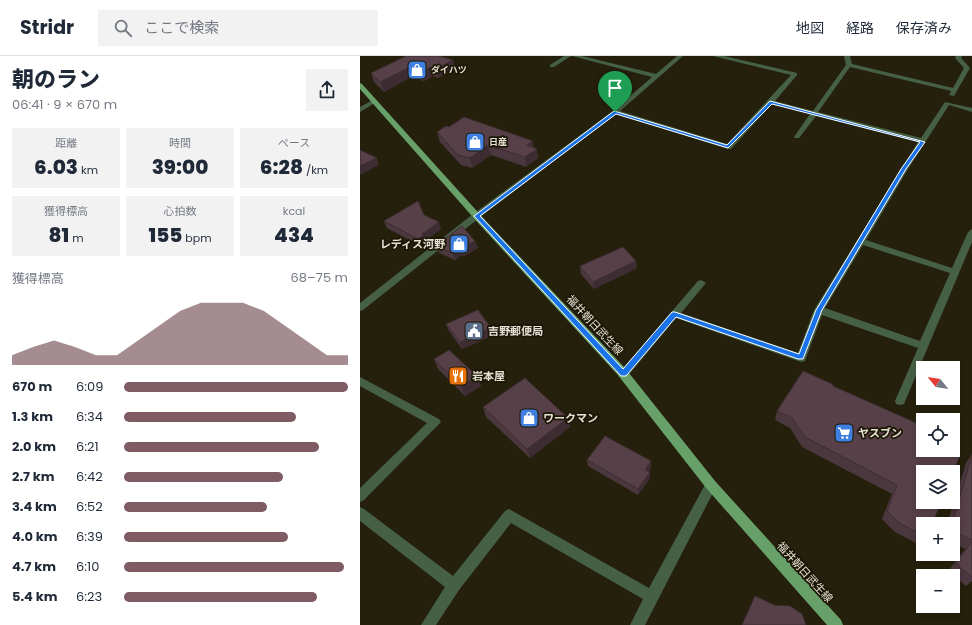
<!DOCTYPE html>
<html lang="ja">
<meta charset="utf-8">
<style>
body{margin:0;font-family:Poppins,"Noto Sans JP",sans-serif;background:#f2f2f3;color:#1f2937;height:100vh;display:flex;flex-direction:column;font-size:15px;white-space:nowrap}
*{box-sizing:border-box;margin:0}
p{font-size:13px;color:#747a83}
.icon{flex:none;width:22px;height:22px;fill:none;stroke:currentColor;stroke-width:2;stroke-linecap:round;stroke-linejoin:round}
.map{position:relative;flex:1;overflow:hidden}
.details{display:flex;flex-direction:column;background:#fff;width:360px}
.details>*{flex:none}
.needle{width:26px;rotate:300deg}
.tools{position:absolute;left:556px;top:305px;display:grid;gap:8px}
.tools a{display:grid;place-items:center;width:44px;height:44px;border-radius:0px;background:#fff;box-shadow:0 2px 6px #0003;font-size:20px}
.pin{position:absolute;display:grid;place-items:center;width:34px;height:34px;color:#fff;margin:-41px -17px;border-radius:50% 50% 50% 0;rotate:-45deg;box-shadow:0 0 4px #0007}
.pin .icon{rotate:45deg}
.round{display:grid;place-items:center;flex:none;width:42px;height:42px;border-radius:0px;background:#f2f2f3}
.headline{display:flex;align-items:center;justify-content:space-between;height:68px;padding:0 12px}
h1{font-size:22px;font-weight:800;line-height:30px}
.figures{display:grid;grid-template-columns:repeat(3,1fr);gap:6px;height:68px;padding:4px 12px}
.figures div{display:grid;align-content:center;border-radius:0px;background:#f2f2f3;text-align:center}
.figures b{font-size:20px;font-weight:800}
.figures small{font-size:11px;font-weight:400}
.figures p{font-size:11px}
.chart{height:112px;padding:8px 12px}
.chart p{display:flex;justify-content:space-between}
.chart svg{width:100%;height:72px;margin-top:4px;fill:#7f5c63;opacity:.7}
ul{padding:0 12px;list-style:none;font-size:13px}
li{display:grid;grid-template-columns:64px 48px 1fr;align-items:center;height:30px}
li i{height:10px;border-radius:5px;background:#7f5c63}
header{display:flex;align-items:center;gap:24px;box-sizing:border-box;height:56px;padding:0 20px;background:#fff;border-bottom:1px solid #e0e1e3}
header strong{font-size:19px}
nav{display:flex;gap:22px;margin-inline-start:auto;font-size:14px}
.search{width:280px;height:36px;background:#f2f2f3;display:flex;align-items:center;gap:10px;box-sizing:border-box;padding:0 14px;border-radius:0px;color:#747a83;font-size:15px}
main{display:flex;flex:1;min-height:0}
.map>svg:first-child{display:block}
.lines{fill:none;stroke-linecap:round;stroke-linejoin:round}
.minor{fill:#466046;fill-rule:evenodd}
.major{fill:#68a06a;fill-rule:evenodd}
.wall{fill:#4b373e}
.shaded-wall{fill:#3d2d32}
.building{fill:#574048;stroke:#3d2d32}
.route{fill:#1a73e8;stroke:#fff;fill-rule:evenodd}
.labels{text-anchor:middle;stroke-width:3.5;stroke-linejoin:round;paint-order:stroke}
.far-poi-label{font-size:9px;font-weight:bold;fill:#e4e0d4;stroke:#1c1704;text-anchor:start}
.poi-label{font-size:11px;font-weight:bold;fill:#e4e0d4;stroke:#1c1704;text-anchor:start}
.street-label{font-size:11px;fill:#e4e0d4;stroke:#1c1704}
</style>
<header>
<strong>Stridr</strong>
<div class="search"><svg class="icon" aria-label="search" viewBox="0 0 24 24"><circle cx="10" cy="10" r="6"/><path d="M15 15l6 6"/></svg>ここで検索</div>
<nav><a>地図</a><a>経路</a><a>保存済み</a></nav>
</header>
<main>
<section class="details">
<div class="headline"><div><h1>朝のラン</h1><p>06:41 · 9 × 670 m</p></div><a class="round"><svg class="icon" aria-label="share" viewBox="0 0 24 24"><path d="M12 15V3M7 8l5-5 5 5M5 13v7h14v-7"/></svg></a></div>
<div class="figures">
<div><p>距離</p><b>6.03<small> km</small></b></div>
<div><p>時間</p><b>39:00</b></div>
<div><p>ペース</p><b>6:28<small> /km</small></b></div>
</div>
<div class="figures">
<div><p>獲得標高</p><b>81<small> m</small></b></div>
<div><p>心拍数</p><b>155<small> bpm</small></b></div>
<div><p>kcal</p><b>434</b></div>
</div>
<div class="chart"><p><span>獲得標高</span>68–75 m</p>
<svg viewBox="0 0 160 44" preserveAspectRatio="none"><path d="M0 44V38L10 33L20 29L30 33L40 38L50 38L60 29L70 20L80 11L90 6L100 6L110 6L120 11L130 20L140 29L150 38L160 38V44z"/></svg>
</div>
<ul>
<li><b>670 m</b>6:09<i style="width:100%"></i></li>
<li><b>1.3 km</b>6:34<i style="width:77%"></i></li>
<li><b>2.0 km</b>6:21<i style="width:87%"></i></li>
<li><b>2.7 km</b>6:42<i style="width:71%"></i></li>
<li><b>3.4 km</b>6:52<i style="width:64%"></i></li>
<li><b>4.0 km</b>6:39<i style="width:73%"></i></li>
<li><b>4.7 km</b>6:10<i style="width:98%"></i></li>
<li><b>5.4 km</b>6:23<i style="width:86%"></i></li>
</ul>
</section>
<div class="map">
<svg width="612" height="569" viewBox="0 0 612 569">
<rect width="100%" height="100%" fill="#25200c"/>
<g class="lines">
<path class="minor" d="M204 0H211L194 11H190V9Z
M212 0H222L296 18 317 0H323L260 55 367 88 431 19 353 0H364L437 17V19L415 45 453 55 486 9 484 0H490L492 8 593 32 604 12 595 2 596 0H602L601 2 610 12 594 40 589 39 591 35 490 11 458 56 561 82 585 46 612 52V56L589 49 548 113 506 184 592 212 608 176 612 173V186L544 348 540 349 536 348 535 345 558 292 462 259 446 302 445 305 441 306 316 262 267 321H259L258 318 338 225 341 224 346 227 321 257 438 297 454 254 558 86 456 60 439 82H435L434 81 450 58 412 48 371 93H368L256 58 119 162 3 254 0 255V247L113 158 253 55 292 21ZM503 189 590 217 560 285 465 252Z
M13 44 18 45 0 56V51Z
M0 321 79 363 81 366 4 444 0 446V432L67 367 0 330Z
M351 424 355 425 357 429 285 569H270L283 543 151 467 99 534 76 569H61L85 531 0 465V451L4 453 93 520 145 455 149 453 289 532 347 425Z"/>
<path class="major" d="M0 27 2 28 125 164 265 312 355 425 481 564 483 569H467L347 433 257 318 119 168 0 33Z"/>
</g>
<path class="wall" d="M93 4 95 13 78 22 73 20 64 25 51 21 24 36 14 26 11 17Z
M77 76 174 92 178 102 166 111 131 99 112 112 101 109 80 86Z
M64 159 81 173 66 184V186L60 190 27 172 24 165Z
M115 185 118 192 104 200 101 199 95 204 79 197 76 190Z
M220 210 277 212 234 233 221 218Z
M86 268 131 272 134 279 102 293 89 275Z
M74 303 117 320 121 330 105 340 78 313Z
M473 330 563 394 593 416H563V485L560 489 535 476 522 463 532 438 442 391 430 372 415 364 417 355Z
M123 351 208 362 210 371 170 402 126 361Z
M612 398V525L606 530 588 515 605 493 593 487V468H587L606 407Z
M227 404 291 405V411L289 415 290 416V422L278 439 228 410Z"/>
<path class="shaded-wall" d="M93 4 95 13 78 22 76 13Z
M70 11 73 20 64 25 61 16Z
M48 12 51 21 24 36 20 26Z
M173 85 174 94 177 93 178 102 166 111 165 101 167 89Z
M128 89 131 99 112 112 110 102Z
M17 102 19 109 0 119V110Z
M79 166 81 173 66 184V186L60 190 58 183 62 178Z
M115 185 118 192 104 200 101 193Z
M99 192 101 199 95 204 92 197Z
M276 205 277 212 234 233 233 226Z
M131 272 134 279 102 293 100 286Z
M117 320 121 330 105 340 101 330Z
M208 362 210 371 170 402 167 393Z
M291 405V411L285 420V414Z
M290 416V422L278 439V433Z"/>
<path class="building" d="M46 0H79L93 4 76 13 70 11 61 16 48 12 20 26 11 17Z
M104 61 173 85 167 89 177 93 165 101 128 89 110 102 98 99 77 76 86 70 89 71Z
M0 94 17 102 0 110Z
M58 145 64 159 79 166 62 178 64 179 58 183 24 165Z
M102 170 115 185 101 193 99 192 92 197 76 190 83 184Z
M263 191 276 205 233 226 220 210Z
M118 254 131 272 100 286 86 268Z
M89 294 117 320 101 330 74 303Z
M443 315 472 328 473 330 563 370V394H591L600 398 593 418V416H588L584 414V416H563V446H573L572 447 579 451 572 468H563V479L541 468 527 455 537 429 445 381 432 362 417 355Z
M165 322 208 362 167 393 123 351Z
M245 380 291 405 285 414 290 416 278 433 227 404Z
M612 399V484L593 475V468H592Z
M612 486V521L595 507Z
M395 540 414 549 430 550 442 558 446 569H382Z"/>
<path class="route" d="M410 45 565 86 546 113 462 254 443 303H438L316 261 266 320H261L114 160 254 55 367 89ZM412 48 560 86 541 113 456 254 439 298 315 256H312L263 313 120 160 256 58 368 92Z"/>
<defs>
<symbol id="shop-square" viewBox="-11 -11 22 22"><rect x="-9" y="-9" width="18" height="18" rx="4" fill="#3f7fe0" stroke="#1c1704"/><path d="M-5-2.5h2.3a2.7 3.5 0 0 1 5.4 0H5L5.5 6h-11ZM-1.5-2.5h3a1.5 2.3 0 0 0-3 0Z" fill="#fff"/></symbol>
<symbol id="civic-square" viewBox="-11 -11 22 22"><rect x="-9" y="-9" width="18" height="18" rx="4" fill="#5c6f8a" stroke="#1c1704"/><path d="M-.6-6.5H3V-4.5H.6V-3L4-1V1h2V6H-6V1h2V-1L-.6-3ZM-1.2 2.5V6h2.4V2.5Z" fill="#fff"/></symbol>
<symbol id="restaurant-square" viewBox="-11 -11 22 22"><rect x="-9" y="-9" width="18" height="18" rx="4" fill="#e8710a" stroke="#1c1704"/><path d="M-5-6h1v4h1v-4h1v4h1v-4h1v5L-1.5 .5V6h-2V.5L-5-1ZM5-6V6H3V1.5H1.5Q1.5-4 5-6Z" fill="#fff"/></symbol>
<symbol id="supermarket-square" viewBox="-11 -11 22 22"><rect x="-9" y="-9" width="18" height="18" rx="4" fill="#3f7fe0" stroke="#1c1704"/><path d="M-6-5.5h2.5l.6 2H6L4.5 2H-2.5L-4.4-4H-6ZM-1.5 3.2a1.3 1.3 0 1 0 .1 0ZM3 3.2a1.3 1.3 0 1 0 .1 0Z" fill="#fff"/></symbol>
</defs>
<g fill-rule="evenodd">
<use href="#shop-square" x="46" y="3" width="22" height="22"/>
<use href="#shop-square" x="104" y="75" width="22" height="22"/>
<use href="#shop-square" x="88" y="177" width="22" height="22"/>
<use href="#civic-square" x="103" y="264" width="22" height="22"/>
<use href="#restaurant-square" x="87" y="309" width="22" height="22"/>
<use href="#shop-square" x="158" y="351" width="22" height="22"/>
<use href="#supermarket-square" x="473" y="366" width="22" height="22"/>
</g>
<g class="labels">
<g class="far-poi-label">
<text x="71" y="17">ダイハツ</text>
<text x="129" y="89">日産</text>
</g>
<g class="poi-label">
<text x="85" y="192" text-anchor="end">レディス河野</text>
<text x="128" y="279">吉野郵便局</text>
<text x="112" y="324">岩本屋</text>
<text x="183" y="366">ワークマン</text>
<text x="498" y="381">ヤスブン</text>
</g>
<g class="street-label">
<text transform="translate(235 269) rotate(47)" y="4">福井朝日武生線</text>
<text transform="translate(445 516) rotate(48)" y="4">福井朝日武生線</text>
</g>
</g>
</svg>
<div class="tools">
<a><svg class="needle" viewBox="-14 -14 28 28"><path d="M0-13l5 13h-10z" fill="#e53935"/><path d="M0 13l5-13h-10z" fill="#747a83"/></svg></a>
<a><svg class="icon" aria-label="locate" viewBox="0 0 24 24"><circle cx="12" cy="12" r="6"/><path d="M12 2v4M12 18v4M2 12h4M18 12h4"/></svg></a>
<a><svg class="icon" aria-label="layers" viewBox="0 0 24 24"><path d="M12 4l9 5-9 5-9-5zM3 14l9 5 9-5"/></svg></a>
<a>+</a>
<a>−</a>
</div>
<div class="pin" style="left:255px;top:56px;background:#1e9e55"><svg class="icon" aria-label="arrive" viewBox="0 0 24 24"><path d="M6 21V4h12l-3 4 3 4H6"/></svg></div>
</div>
</main>
